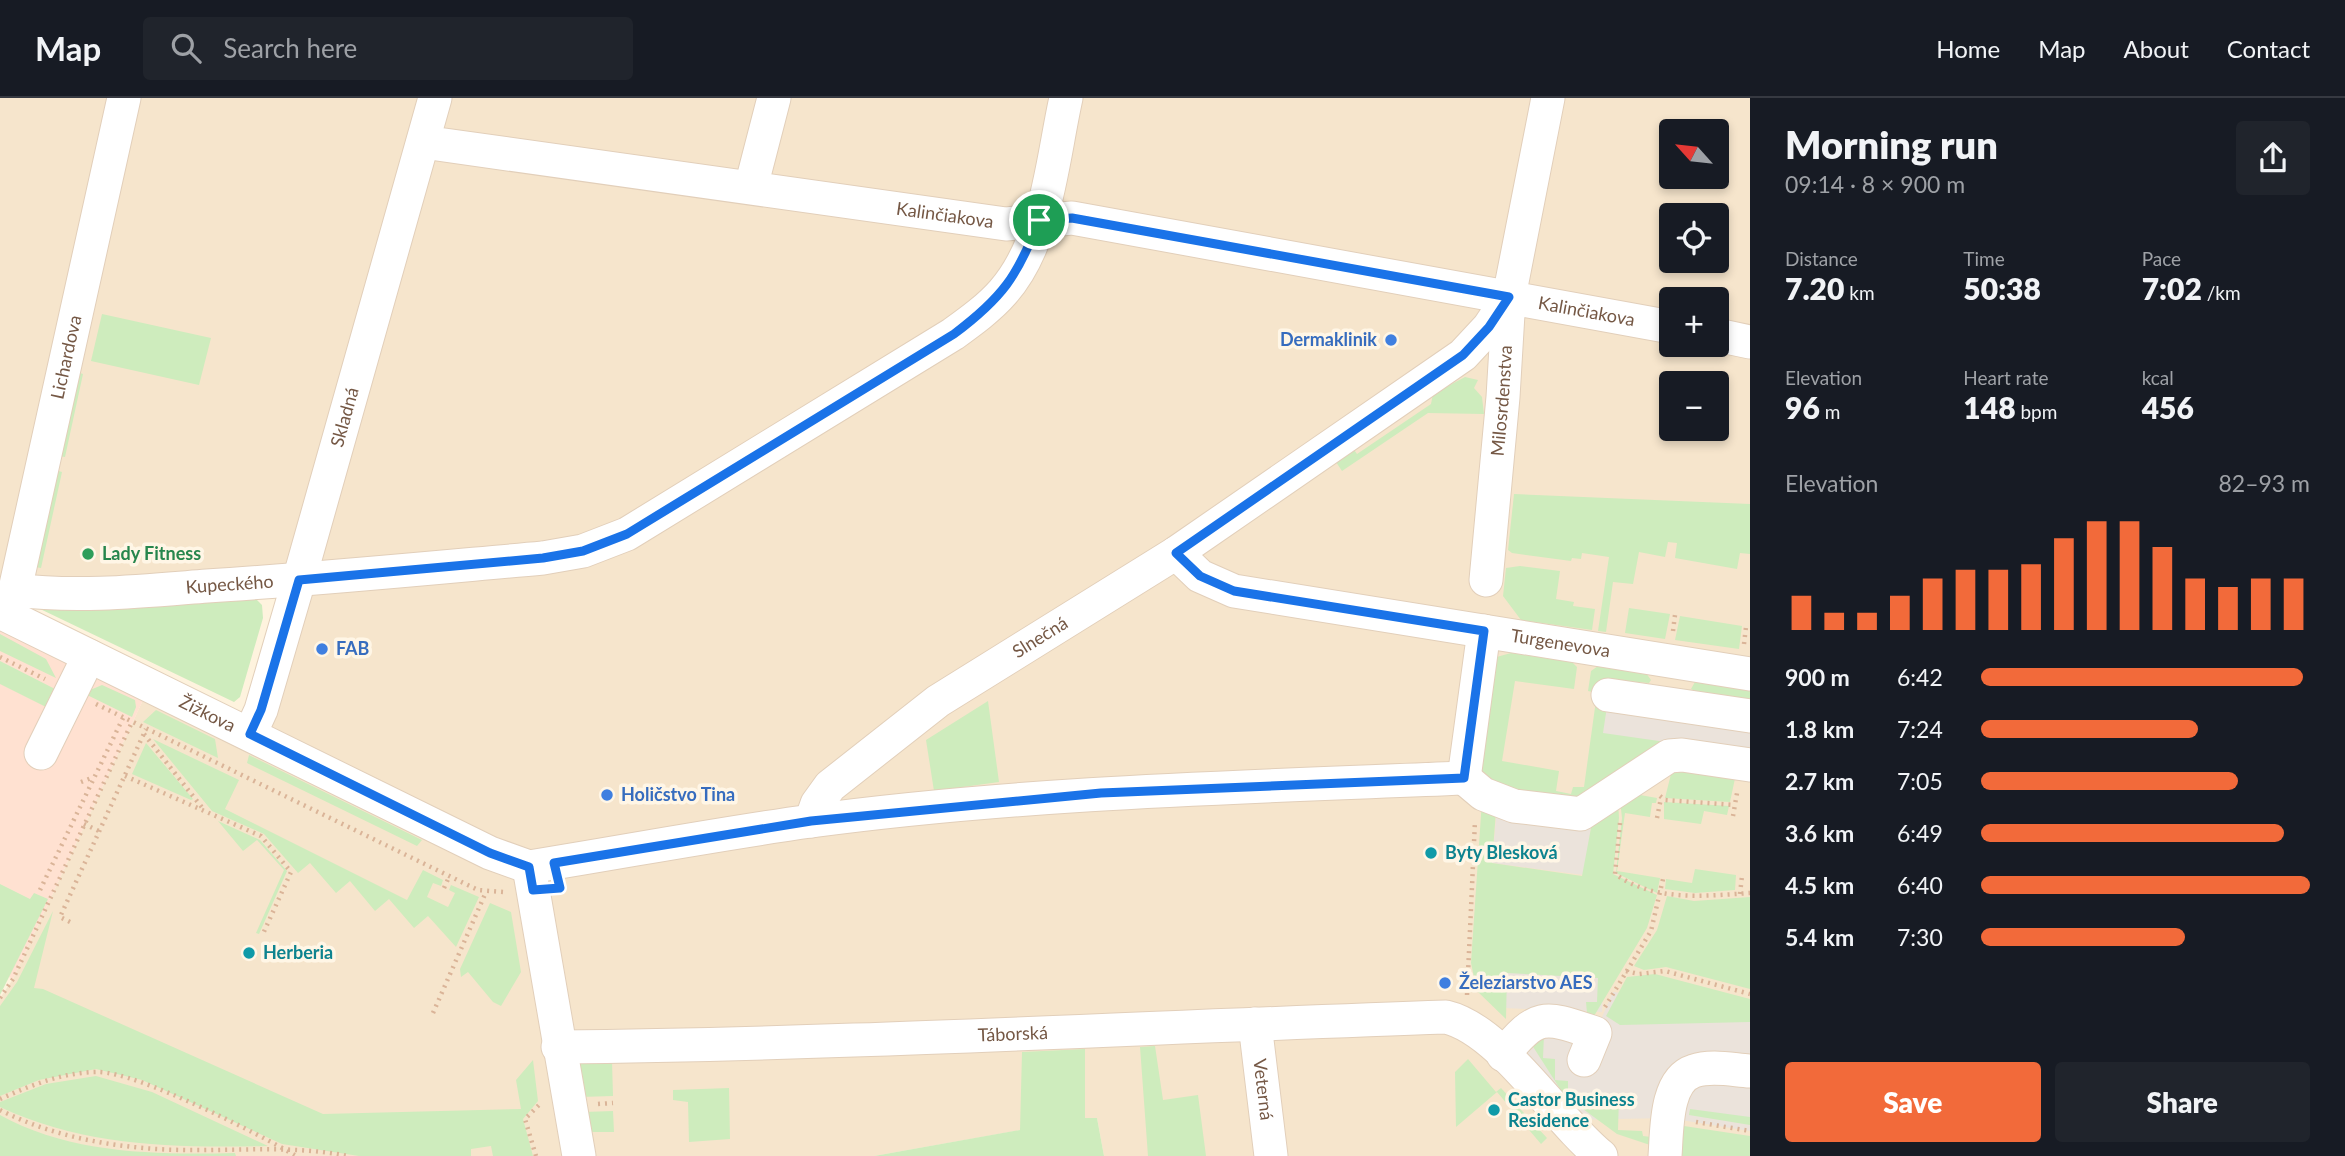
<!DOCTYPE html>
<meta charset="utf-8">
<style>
body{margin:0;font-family:Lato,sans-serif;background:#20242c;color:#f1f3f6;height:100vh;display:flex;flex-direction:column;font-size:26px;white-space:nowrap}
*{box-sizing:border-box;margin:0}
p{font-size:23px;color:#9ea1a6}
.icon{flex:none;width:38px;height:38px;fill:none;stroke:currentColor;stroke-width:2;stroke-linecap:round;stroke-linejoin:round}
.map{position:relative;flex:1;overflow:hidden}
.details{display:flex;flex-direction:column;background:#171b24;width:595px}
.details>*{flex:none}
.needle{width:46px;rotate:297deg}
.fabs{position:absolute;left:1659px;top:21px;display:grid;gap:14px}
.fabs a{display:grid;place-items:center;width:70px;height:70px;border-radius:7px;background:#171b24;box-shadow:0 4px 10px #0003;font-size:35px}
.pin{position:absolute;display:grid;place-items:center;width:60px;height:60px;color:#fff;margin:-30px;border:4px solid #fff;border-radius:50%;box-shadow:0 2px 7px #0007}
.round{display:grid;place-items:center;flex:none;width:74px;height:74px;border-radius:7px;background:#20242c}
.overview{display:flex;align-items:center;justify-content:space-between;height:119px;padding:0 35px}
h1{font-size:38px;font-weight:800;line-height:52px}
.stats{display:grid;grid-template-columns:repeat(3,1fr);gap:10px;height:119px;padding:7px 35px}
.stats div{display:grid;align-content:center}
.stats b{font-size:30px;font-weight:800}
.stats small{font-size:19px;font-weight:400}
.stats p{font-size:19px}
.chart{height:196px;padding:14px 35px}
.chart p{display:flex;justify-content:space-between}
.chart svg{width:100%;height:126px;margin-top:7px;stroke:#f26a3a;stroke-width:6}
.action{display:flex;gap:14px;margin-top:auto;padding:14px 35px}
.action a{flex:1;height:80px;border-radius:7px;background:#f26a3a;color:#fff;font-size:28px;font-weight:800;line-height:80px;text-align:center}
.action a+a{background:#20242c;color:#f1f3f6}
ul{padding:0 35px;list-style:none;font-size:23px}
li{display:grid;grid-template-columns:112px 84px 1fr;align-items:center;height:52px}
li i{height:18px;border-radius:9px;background:#f26a3a}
header{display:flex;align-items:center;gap:42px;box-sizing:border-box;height:98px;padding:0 35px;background:#171b24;border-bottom:2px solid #363941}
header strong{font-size:33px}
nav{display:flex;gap:38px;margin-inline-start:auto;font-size:24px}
.search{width:490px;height:63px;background:#20242c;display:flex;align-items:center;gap:18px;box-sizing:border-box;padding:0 24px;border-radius:7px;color:#9ea1a6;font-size:26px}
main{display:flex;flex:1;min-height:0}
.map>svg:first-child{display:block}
.residential{fill:#f6e5cc;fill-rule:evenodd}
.commercial{fill:#ffe1d1}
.industrial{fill:#ebe3db}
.green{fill:#ceecbd}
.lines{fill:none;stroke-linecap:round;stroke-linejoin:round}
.minor-casing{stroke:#e2cfba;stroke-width:35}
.path{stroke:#dab498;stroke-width:4.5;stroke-dasharray:2 5;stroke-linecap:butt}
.minor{stroke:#fff;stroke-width:33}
.route-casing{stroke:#fff;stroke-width:14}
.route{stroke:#1a73e8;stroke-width:9}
.shop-dot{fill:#3f7fe0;stroke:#fff6e6;stroke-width:2.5}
.leisure-dot{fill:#2e9e5b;stroke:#fff6e6;stroke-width:2.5}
.culture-dot{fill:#0f9aa8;stroke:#fff6e6;stroke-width:2.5}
.labels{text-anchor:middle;stroke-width:7;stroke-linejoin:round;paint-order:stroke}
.street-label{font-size:18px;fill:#755845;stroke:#fff6e6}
.shop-label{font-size:18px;font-weight:bold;fill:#366cbe;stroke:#fff6e6;text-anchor:start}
.leisure-label{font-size:18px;font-weight:bold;fill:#27864d;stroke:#fff6e6;text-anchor:start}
.culture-label{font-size:18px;font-weight:bold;fill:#0d838f;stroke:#fff6e6;text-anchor:start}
</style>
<header>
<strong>Map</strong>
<div class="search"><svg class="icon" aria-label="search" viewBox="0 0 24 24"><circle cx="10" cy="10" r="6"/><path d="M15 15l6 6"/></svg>Search here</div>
<nav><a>Home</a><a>Map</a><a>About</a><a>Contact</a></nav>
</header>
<main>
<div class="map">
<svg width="1750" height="1058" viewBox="0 0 1750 1058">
<rect width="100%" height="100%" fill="#fef3de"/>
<path class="residential" d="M0 0H1750V1058H1104L1097 1020H1085V951L1021 1032 874 1058H0V900L13 881 150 587 250 635 299 483 130 494 0 514ZM1671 33H1717V79H1671ZM1671 117H1717V163H1671ZM1671 201H1717V247H1671ZM1671 285H1717V331H1671Z"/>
<path class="commercial" d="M0 513 150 587 13 881 0 875Z"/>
<path class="industrial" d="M1608 597 1750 618V667L1600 650Z
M1497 709 1587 725 1591 730 1584 777 1492 765Z
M1506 856 1604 860 1602 914 1504 910Z
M1613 894 1750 909V1033L1668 1020 1565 1022 1503 957 1526 928 1595 935Z"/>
<path class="green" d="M102 216 211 240 199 287 91 263Z
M77 274 83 276 65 359 59 358Z
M1465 279 1478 282 1474 290 1482 299 1484 316 1428 315 1342 373 1334 361 1352 349 1357 356 1431 306 1433 296Z
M55 372 62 374 41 470 35 469Z
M1514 396 1750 406V456L1740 455 1737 471 1675 460 1677 445 1668 444 1665 459 1639 454 1633 486 1613 484 1606 534 1598 533 1609 459 1582 455 1581 461 1572 460 1571 463 1512 455 1508 452Z
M1520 468 1560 473 1556 501 1574 504 1573 508 1595 511 1592 532 1521 522 1503 498 1506 470Z
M255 500 262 507 263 520 240 599 234 604 36 509Z
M1629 510 1670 516 1665 541 1625 535Z
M1680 518 1742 528 1739 551 1675 542Z
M0 536 46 561 56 580 0 553Z
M1511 555 1572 564 1577 569 1574 591 1515 583 1502 663 1559 673 1556 693 1571 696 1573 689H1584L1597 595 1588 593 1591 573 1598 568 1646 575 1651 582 1649 585 1611 582 1603 635 1750 656 1664 646 1585 703 1491 692 1476 664 1493 560Z
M0 563 57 592 48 610 0 586Z
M1696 582 1750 590V602L1695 593 1691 591Z
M102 587 135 602 136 609 132 619 83 595Z
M988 603 999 684 934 693 926 642Z
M156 612 215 641 218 660 143 624Z
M153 641 239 682 225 711 407 802 423 772 443 782 441 788 433 785 427 799 448 809 455 795 449 792 451 787 479 799 456 849 428 818 414 830 389 801 375 813 350 783 336 795 310 765 298 775 264 736 212 713Z
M146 645 193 701 191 702 132 676Z
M249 657 422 742 417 748 247 665Z
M1737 671 1730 704 1665 700 1672 672Z
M1629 695 1657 700 1656 705H1652L1650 719 1625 715 1617 773 1660 780 1657 795 1616 775 1622 720 1620 702Z
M1482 702 1496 713 1492 765 1582 778 1591 730 1587 725 1618 704 1619 720 1613 776 1657 797 1647 830 1594 918 1587 915 1586 904H1597L1598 880 1507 875 1506 921 1477 893 1471 865Z
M1664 704 1729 708 1727 717 1704 713 1701 726 1664 721Z
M218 723 260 742 287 773 259 836 256 835 284 772 257 742 243 753Z
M1695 771 1736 777 1735 792 1695 795 1665 791 1666 781 1692 785Z
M0 786 30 801 34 795 48 801 0 897Z
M1667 798 1694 803 1750 799V891L1666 869 1644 872 1634 868 1657 832Z
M490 805 511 814 521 874 501 908 493 904 468 874 461 879 460 871Z
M53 813 34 890 43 891 323 1016 521 1011 516 982 533 962 538 1003 523 1021 533 1058H493L491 1048 471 1051V1058H359L282 1046 142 982 96 971 39 982 0 998V908L17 884Z
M1655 876 1750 901V924L1620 927 1606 918 1627 879Z
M1544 937 1543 960 1555 961V982L1568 983V997L1619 998 1618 1032 1642 1033 1643 1038 1659 1040 1653 1048 1617 1036 1564 997 1530 944Z
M1155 948 1163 1002 1198 997 1206 1058H1148L1140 949Z
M1085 951V1020H1097L1104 1058H874L1020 1032 1022 954Z
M1468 961 1496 994 1501 990 1547 1040 1541 1046 1497 994 1456 1029 1455 974Z
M612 963 613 998 580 999 566 965Z
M96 978 152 994 268 1048C175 1050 86 1049 0 1009V1004L46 986Z
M729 990 730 1041 689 1044 688 1004 673 1002V992Z
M1690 1011 1750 1019V1027L1689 1017Z
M613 1013 614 1034H582L584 1014Z
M0 1017C70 1056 157 1057 235 1055L236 1058H0Z
M1684 1028 1750 1038V1058H1675L1679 1030Z"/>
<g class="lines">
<defs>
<g id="minor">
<path id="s1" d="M423 44 1006 126 1072 120 1671 229"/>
<path d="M751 89 774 0"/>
<path d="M1717 237 1750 244"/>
<path id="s2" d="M1176 455 1200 478 1234 493 1750 576"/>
<path id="s3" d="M1486 482 1503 299 1509 199 1548 0"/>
<path id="s4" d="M15 492C78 500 144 493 207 488 320 481 431 470 543 460L583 453 627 436 953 236C971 223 989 210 1003 194 1047 144 1052 63 1066 0"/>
<path id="s5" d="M0 514 490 755 529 769C623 754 717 736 811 723 1027 694 1246 689 1464 680"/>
<path id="s6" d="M10 514 124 0"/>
<path d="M1608 597 1750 618"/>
<path id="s7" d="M250 636 261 612 299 482 435 0"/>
<path d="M41 655 89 558"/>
<path d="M1464 680 1483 696 1514 708 1581 716 1669 658 1682 657 1750 667"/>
<path d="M1464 680 1484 533"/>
<path id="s8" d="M811 723 817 706 830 688 938 603 1176 455 1463 257 1489 229 1509 199"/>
<path d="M529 769 579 1058"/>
<path id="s9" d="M1255 926 1271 1058"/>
<path id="s10" d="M558 949C854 946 1150 929 1446 919 1501 932 1556 1022 1601 1058"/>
<path d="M1503 957C1538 914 1544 918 1595 935L1584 962"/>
<path d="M1665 1058C1667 1033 1665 982 1694 973 1711 967 1733 972 1750 973"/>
</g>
</defs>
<use href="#minor" class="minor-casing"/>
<path class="path" d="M1673 533 1675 517
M1744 546 1746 529
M0 559 45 581
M96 606 478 792 503 794
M144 636 204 712
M125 678 261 738 291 774 262 838
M81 684 94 679
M1660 698 1665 702 1735 707
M1733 718 1737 695
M1657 720 1661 700
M1620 725 1615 776C1654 804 1704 798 1750 795
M84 726 99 733
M444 790 449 779
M40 792 123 620
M1740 796 1742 778
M70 824 60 819 146 631
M1626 873 1639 876 1665 873 1750 896
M1467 897 1475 723
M0 900 13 881 132 624
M1605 909 1651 833 1663 781
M433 915 486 794
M0 1001C31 987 64 974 98 974 138 974 259 1036 296 1058
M598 1006 613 1005
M0 1012C55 1040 121 1051 182 1052 239 1053 292 1047 348 1058
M1696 1024 1750 1033
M536 1058 525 1021 539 1007"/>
<use href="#minor" class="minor"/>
</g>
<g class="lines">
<defs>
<path id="route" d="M1072 120 1509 199 1489 229 1463 257 1176 455 1200 478 1234 493 1484 533 1464 680 1101 695 811 723 554 765 560 790 533 792 529 769 490 755 250 636 261 612 299 482 543 460 583 453 627 436 954 236C1002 200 1018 178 1039 122Z"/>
</defs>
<use href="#route" class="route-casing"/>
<use href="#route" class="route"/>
</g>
<g class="shop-dot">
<circle cx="1391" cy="242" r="7"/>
<circle cx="322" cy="551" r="7"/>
<circle cx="607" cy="697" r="7"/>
<circle cx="1445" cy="885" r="7"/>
</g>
<circle class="leisure-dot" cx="88" cy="456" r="7"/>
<g class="culture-dot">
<circle cx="1431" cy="755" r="7"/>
<circle cx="249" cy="855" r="7"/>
<circle cx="1494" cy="1012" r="7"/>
</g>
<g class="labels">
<g class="street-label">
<text dy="6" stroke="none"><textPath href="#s1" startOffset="527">Kalinčiakova</textPath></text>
<text dy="6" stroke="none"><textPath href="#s1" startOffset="1178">Kalinčiakova</textPath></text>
<text dy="6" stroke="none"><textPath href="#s6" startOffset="261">Lichardova</textPath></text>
<text dy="6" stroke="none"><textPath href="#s3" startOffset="180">Milosrdenstva</textPath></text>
<text dy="6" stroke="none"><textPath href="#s7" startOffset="331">Skladná</textPath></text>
<text dy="6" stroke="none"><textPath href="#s4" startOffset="215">Kupeckého</textPath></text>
<text dy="6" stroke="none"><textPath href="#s8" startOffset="298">Slnečná</textPath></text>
<text dy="6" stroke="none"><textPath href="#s2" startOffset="401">Turgenevova</textPath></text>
<text dy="6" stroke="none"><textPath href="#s5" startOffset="231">Žižkova</textPath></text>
<text dy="6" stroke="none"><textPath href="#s10" startOffset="455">Táborská</textPath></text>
<text dy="6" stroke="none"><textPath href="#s9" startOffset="66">Veterná</textPath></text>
</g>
<g class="shop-label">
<text x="1377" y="248" text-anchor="end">Dermaklinik</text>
<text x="336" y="557">FAB</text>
<text x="621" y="703">Holičstvo Tina</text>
<text x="1459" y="891">Železiarstvo AES</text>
</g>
<g class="leisure-label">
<text x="102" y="462">Lady Fitness</text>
</g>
<g class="culture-label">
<text x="1445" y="761">Byty Blesková</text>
<text x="263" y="861">Herberia</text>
<text x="1508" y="1008">Castor Business<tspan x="1508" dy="21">Residence</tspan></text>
</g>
</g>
</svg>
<div class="fabs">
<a><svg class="needle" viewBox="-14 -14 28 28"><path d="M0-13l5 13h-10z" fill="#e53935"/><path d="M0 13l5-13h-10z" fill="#9ea1a6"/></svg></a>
<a><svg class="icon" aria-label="locate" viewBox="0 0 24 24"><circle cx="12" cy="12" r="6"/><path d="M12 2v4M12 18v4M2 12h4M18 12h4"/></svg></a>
<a>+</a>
<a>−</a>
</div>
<div class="pin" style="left:1039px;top:122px;background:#1e9e55"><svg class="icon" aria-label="arrive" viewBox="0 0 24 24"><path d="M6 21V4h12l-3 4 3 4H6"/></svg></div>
</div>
<section class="details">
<div class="overview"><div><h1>Morning run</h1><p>09:14 · 8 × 900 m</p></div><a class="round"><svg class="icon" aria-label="share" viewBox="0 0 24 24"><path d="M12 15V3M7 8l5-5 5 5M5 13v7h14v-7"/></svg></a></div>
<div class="stats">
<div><p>Distance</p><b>7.20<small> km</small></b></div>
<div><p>Time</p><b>50:38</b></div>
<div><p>Pace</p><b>7:02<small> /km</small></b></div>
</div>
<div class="stats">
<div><p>Elevation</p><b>96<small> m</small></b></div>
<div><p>Heart rate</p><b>148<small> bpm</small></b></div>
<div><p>kcal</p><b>456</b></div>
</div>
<div class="chart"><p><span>Elevation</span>82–93 m</p>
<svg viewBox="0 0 160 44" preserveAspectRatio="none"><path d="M5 44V32M15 44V38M25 44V38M35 44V32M45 44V26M55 44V23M65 44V23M75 44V21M85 44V12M95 44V6M105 44V6M115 44V15M125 44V26M135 44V29M145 44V26M155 44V26"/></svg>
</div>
<ul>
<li><b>900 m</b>6:42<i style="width:98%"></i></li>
<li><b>1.8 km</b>7:24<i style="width:66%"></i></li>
<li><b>2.7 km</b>7:05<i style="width:78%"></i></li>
<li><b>3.6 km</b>6:49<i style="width:92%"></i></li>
<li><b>4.5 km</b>6:40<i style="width:100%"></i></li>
<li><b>5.4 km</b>7:30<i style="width:62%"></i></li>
</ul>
<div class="action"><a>Save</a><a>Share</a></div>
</section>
</main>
